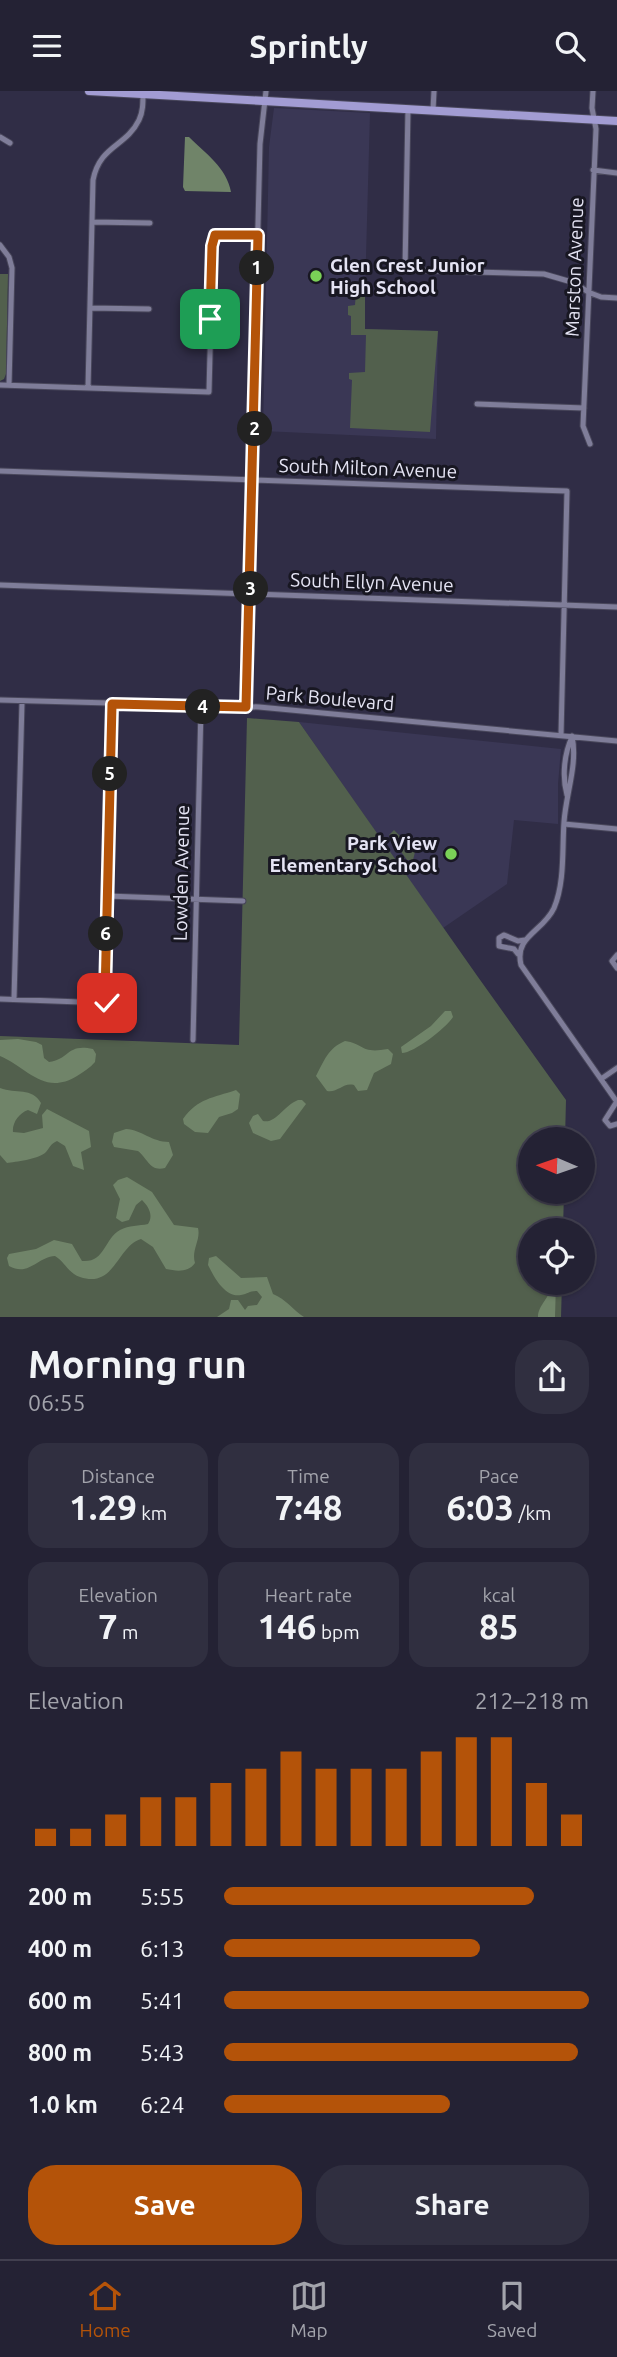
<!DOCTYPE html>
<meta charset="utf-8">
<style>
body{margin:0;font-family:Ubuntu,sans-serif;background:#302f40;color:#f1f3f6;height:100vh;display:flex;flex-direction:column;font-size:26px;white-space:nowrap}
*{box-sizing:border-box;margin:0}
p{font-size:23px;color:#a3a4ac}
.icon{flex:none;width:38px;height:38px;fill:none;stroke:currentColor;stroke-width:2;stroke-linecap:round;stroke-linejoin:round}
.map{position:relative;height:1226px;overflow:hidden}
.sheet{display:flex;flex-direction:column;background:#242234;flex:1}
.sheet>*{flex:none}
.needle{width:46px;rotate:272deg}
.fabs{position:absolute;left:518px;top:1036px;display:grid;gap:14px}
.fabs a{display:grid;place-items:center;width:77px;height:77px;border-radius:50%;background:#242234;box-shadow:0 2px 5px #0004,0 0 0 2px #413f4f;font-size:35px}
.pin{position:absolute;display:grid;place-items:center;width:60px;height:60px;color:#fff;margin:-30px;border-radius:14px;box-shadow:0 4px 10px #0006}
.km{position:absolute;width:35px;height:35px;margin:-18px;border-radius:50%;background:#222;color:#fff;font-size:19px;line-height:35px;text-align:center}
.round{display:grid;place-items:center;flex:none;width:74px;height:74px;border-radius:28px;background:#302f40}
.head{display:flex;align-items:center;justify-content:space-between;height:119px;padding:0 28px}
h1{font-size:38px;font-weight:700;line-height:52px}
.figures{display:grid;grid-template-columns:repeat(3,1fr);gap:10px;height:119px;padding:7px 28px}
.figures div{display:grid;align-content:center;border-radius:18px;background:#302f40;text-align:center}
.figures b{font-size:35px;font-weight:700}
.figures small{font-size:19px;font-weight:400}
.figures p{font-size:19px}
.chart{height:196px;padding:14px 28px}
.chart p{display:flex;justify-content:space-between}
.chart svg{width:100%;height:126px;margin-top:7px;stroke:#b45309;stroke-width:6}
.primary-button{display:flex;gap:14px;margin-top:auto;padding:14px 28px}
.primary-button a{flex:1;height:80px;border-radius:28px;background:#b45309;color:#fff;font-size:28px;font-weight:700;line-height:80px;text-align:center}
.primary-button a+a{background:#302f40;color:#f1f3f6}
ul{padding:0 28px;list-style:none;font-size:23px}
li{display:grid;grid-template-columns:112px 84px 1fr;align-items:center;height:52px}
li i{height:18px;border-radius:9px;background:#b45309}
header{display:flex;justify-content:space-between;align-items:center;height:91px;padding:0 28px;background:#242234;font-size:32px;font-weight:700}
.menu{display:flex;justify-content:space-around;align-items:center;height:98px;border-top:2px solid #413f4f;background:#242234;font-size:19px;color:#a3a4ac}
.menu a{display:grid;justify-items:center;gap:4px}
.menu .on{color:#b45309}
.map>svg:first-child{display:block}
.built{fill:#3a3755}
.green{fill:#52604d}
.water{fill:#708469}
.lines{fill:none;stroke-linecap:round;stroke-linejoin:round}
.street-casing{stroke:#49475b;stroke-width:7}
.primary-casing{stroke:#49475b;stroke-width:10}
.street{stroke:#7f7d99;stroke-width:5}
.primary{stroke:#a29cd3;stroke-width:8}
.route-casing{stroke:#fff;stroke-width:14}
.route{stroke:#b45309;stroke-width:9}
.poi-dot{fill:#7ad157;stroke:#181722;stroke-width:2.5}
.labels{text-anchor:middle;stroke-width:6;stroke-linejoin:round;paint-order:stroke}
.poi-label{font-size:19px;font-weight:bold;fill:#e5e4f4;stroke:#181722;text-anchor:start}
.street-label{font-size:19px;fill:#e5e4f4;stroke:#181722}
</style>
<header><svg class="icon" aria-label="menu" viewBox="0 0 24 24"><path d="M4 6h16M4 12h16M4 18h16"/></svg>Sprintly<svg class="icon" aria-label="search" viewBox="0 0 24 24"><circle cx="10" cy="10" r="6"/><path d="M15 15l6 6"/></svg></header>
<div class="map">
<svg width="617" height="1227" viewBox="0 0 617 1227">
<rect width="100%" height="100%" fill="#302d46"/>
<path class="built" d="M274 17 370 22 364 238 438 240 436 348 263 340 269 56Z
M299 631 561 658 558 693V733L514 729 507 793 443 837Z"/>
<path class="green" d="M0 183H8L6 283 4 288 0 290Z
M356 202 365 203V238L438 240 430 341 350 337 352 289 349 288V282L365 281 366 244H351V225L348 224V215L355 214Z
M247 627 299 631 478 886 566 1009 565 1048H530V1101H564L563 1139H530V1192H562L561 1226 0 1227V945L239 954Z
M394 739 404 749 417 753 413 769H407L389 744Z"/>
<path class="water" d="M185 46H189C205 62 227 77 231 101L185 100 183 96Z
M445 920H451L453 926C446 937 414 962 402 962L401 956 431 935Z
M18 948 36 951 42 954 44 967 49 971C70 968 67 952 93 958L96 963 95 971C90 977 83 981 77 985 44 1005 28 977 0 965V949Z
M345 950C365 953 360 963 388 958L393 963 391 973 374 982 367 999 358 1000 354 994C343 991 338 1002 327 1000L316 985C324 970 328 957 345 950Z
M0 997C16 1003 32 996 41 1012L37 1023 28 1019C19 1022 12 1032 13 1041L24 1042 43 1037 42 1024 47 1018 89 1040 91 1056 81 1061 84 1079 73 1075 65 1055 57 1050C50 1053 50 1057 45 1062 38 1068 15 1071 7 1072L0 1064Z
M236 999 240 1003 238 1018 232 1022 219 1026 208 1042 195 1041 184 1033 183 1028C198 1007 213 1007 236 999Z
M298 1009H302L306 1013 280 1048 271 1050 253 1042 249 1032 253 1025 258 1023 263 1030C276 1033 283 1015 298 1009Z
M126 1038C142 1039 152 1051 169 1051L173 1064 165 1077C150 1081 148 1068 138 1060L114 1056 112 1051 114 1042Z
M127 1086 152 1101 174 1134 198 1137C201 1149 191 1159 195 1172 188 1182 176 1180 166 1178L153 1156 141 1148C117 1155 115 1198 80 1186 68 1182 65 1171 55 1165 37 1166 29 1186 9 1175L7 1167 9 1163 36 1158 54 1149 72 1153 82 1170C105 1172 104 1148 120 1139 129 1134 139 1135 148 1133 154 1124 148 1115 142 1109L136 1114 129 1129 122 1131 116 1127 120 1108 113 1094 118 1089Z
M216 1165 241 1187 267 1186 273 1203C286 1208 293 1219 304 1226H217L229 1218 231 1209H238L245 1219 248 1215 257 1214 262 1206 257 1200C249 1200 248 1203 241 1204 225 1207 214 1186 208 1174L209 1167Z
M551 1192H556L555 1226H538C538 1213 552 1206 551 1192Z"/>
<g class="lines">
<defs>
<path id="street" d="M408 18 405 179 544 183 575 192 588 201 601 206 617 207
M433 19 434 0
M0 46 10 52
M593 79 617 82
M92 131 150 132
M0 154 9 166 12 177 9 294
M90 217 149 218
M0 294 209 301 213 149 215 144H258
M88 297 93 89C100 54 126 56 139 29 143 21 143 12 143 2
M477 313 584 317
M590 353 583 335 596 38 592 17 593 0
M0 380 567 400 561 644
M0 494 617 516
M0 609 259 616 617 650
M246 616 260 53 266 0
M572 645C578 673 566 702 564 731 562 758 565 791 554 817 543 841 514 845 521 874L617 1011
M567 704C562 686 564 663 572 646
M564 733 617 738
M107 805 243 810
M518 863 514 858 499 855V847L504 844 518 850 525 849
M617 864 612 870 617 877
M0 908 107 912 105 904 112 613
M14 908 22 611
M193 949 201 616
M601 988 617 977
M617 1010 605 1029 610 1035 617 1033"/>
<path id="primary" d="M89 0 617 30"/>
</defs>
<use href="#street" class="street-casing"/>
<use href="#primary" class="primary-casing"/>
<use href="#street" class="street"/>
<use href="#primary" class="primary"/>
</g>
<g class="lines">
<defs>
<path id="route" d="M107 912 105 904 112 613 246 616 258 144H215L212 155 210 228"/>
</defs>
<use href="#route" class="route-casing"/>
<use href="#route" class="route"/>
</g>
<g class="poi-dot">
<circle cx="316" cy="185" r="7"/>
<circle cx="451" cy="763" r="7"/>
</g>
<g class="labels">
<g class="poi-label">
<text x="330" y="181">Glen Crest Junior<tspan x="330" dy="22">High School</tspan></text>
<text x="437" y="759" text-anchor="end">Park View<tspan x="437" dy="22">Elementary School</tspan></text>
</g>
<g class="street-label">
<text transform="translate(574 176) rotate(-88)" y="7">Marston Avenue</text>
<text transform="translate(368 377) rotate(2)" y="7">South Milton Avenue</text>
<text transform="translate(372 491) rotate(2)" y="7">South Ellyn Avenue</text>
<text transform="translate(330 607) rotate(5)" y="7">Park Boulevard</text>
<text transform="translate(181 782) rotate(-89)" y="7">Lowden Avenue</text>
</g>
</g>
</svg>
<div class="fabs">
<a><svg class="needle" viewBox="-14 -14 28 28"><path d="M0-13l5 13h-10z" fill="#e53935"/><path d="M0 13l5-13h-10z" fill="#a3a4ac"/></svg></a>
<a><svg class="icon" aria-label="locate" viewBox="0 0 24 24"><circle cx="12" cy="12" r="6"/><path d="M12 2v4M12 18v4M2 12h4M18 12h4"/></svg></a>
</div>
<div class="pin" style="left:210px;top:228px;background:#1e9e55"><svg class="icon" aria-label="arrive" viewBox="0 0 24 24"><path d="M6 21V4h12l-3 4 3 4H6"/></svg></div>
<div class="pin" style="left:107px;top:912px;background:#d93025"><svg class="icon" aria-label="check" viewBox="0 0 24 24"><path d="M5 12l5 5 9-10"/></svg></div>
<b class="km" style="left:257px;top:177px">1</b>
<b class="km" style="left:255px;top:338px">2</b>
<b class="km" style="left:251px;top:498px">3</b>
<b class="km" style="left:203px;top:616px">4</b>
<b class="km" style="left:110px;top:683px">5</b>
<b class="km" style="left:106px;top:843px">6</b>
</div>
<section class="sheet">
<div class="head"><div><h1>Morning run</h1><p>06:55</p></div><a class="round"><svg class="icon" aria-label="share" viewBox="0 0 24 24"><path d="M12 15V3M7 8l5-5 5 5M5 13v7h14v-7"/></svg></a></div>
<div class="figures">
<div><p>Distance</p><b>1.29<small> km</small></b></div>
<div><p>Time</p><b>7:48</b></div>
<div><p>Pace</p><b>6:03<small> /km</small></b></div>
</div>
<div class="figures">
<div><p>Elevation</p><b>7<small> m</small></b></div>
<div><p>Heart rate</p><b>146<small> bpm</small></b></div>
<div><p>kcal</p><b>85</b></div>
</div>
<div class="chart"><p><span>Elevation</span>212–218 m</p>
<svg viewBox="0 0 160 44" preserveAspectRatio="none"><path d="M5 44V38M15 44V38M25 44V33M35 44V27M45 44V27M55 44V22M65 44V17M75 44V11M85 44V17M95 44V17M105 44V17M115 44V11M125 44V6M135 44V6M145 44V22M155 44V33"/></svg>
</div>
<ul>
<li><b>200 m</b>5:55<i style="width:85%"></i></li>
<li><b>400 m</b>6:13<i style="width:70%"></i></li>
<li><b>600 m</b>5:41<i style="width:100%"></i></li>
<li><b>800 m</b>5:43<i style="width:97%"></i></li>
<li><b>1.0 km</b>6:24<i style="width:62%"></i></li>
</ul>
<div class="primary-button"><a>Save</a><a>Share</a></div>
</section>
<nav class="menu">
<a class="on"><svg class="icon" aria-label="home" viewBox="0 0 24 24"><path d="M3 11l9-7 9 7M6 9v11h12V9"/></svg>Home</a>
<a><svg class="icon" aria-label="map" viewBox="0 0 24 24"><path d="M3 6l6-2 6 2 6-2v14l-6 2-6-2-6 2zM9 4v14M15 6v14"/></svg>Map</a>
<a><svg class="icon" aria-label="saved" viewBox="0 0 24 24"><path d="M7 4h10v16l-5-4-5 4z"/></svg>Saved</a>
</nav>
